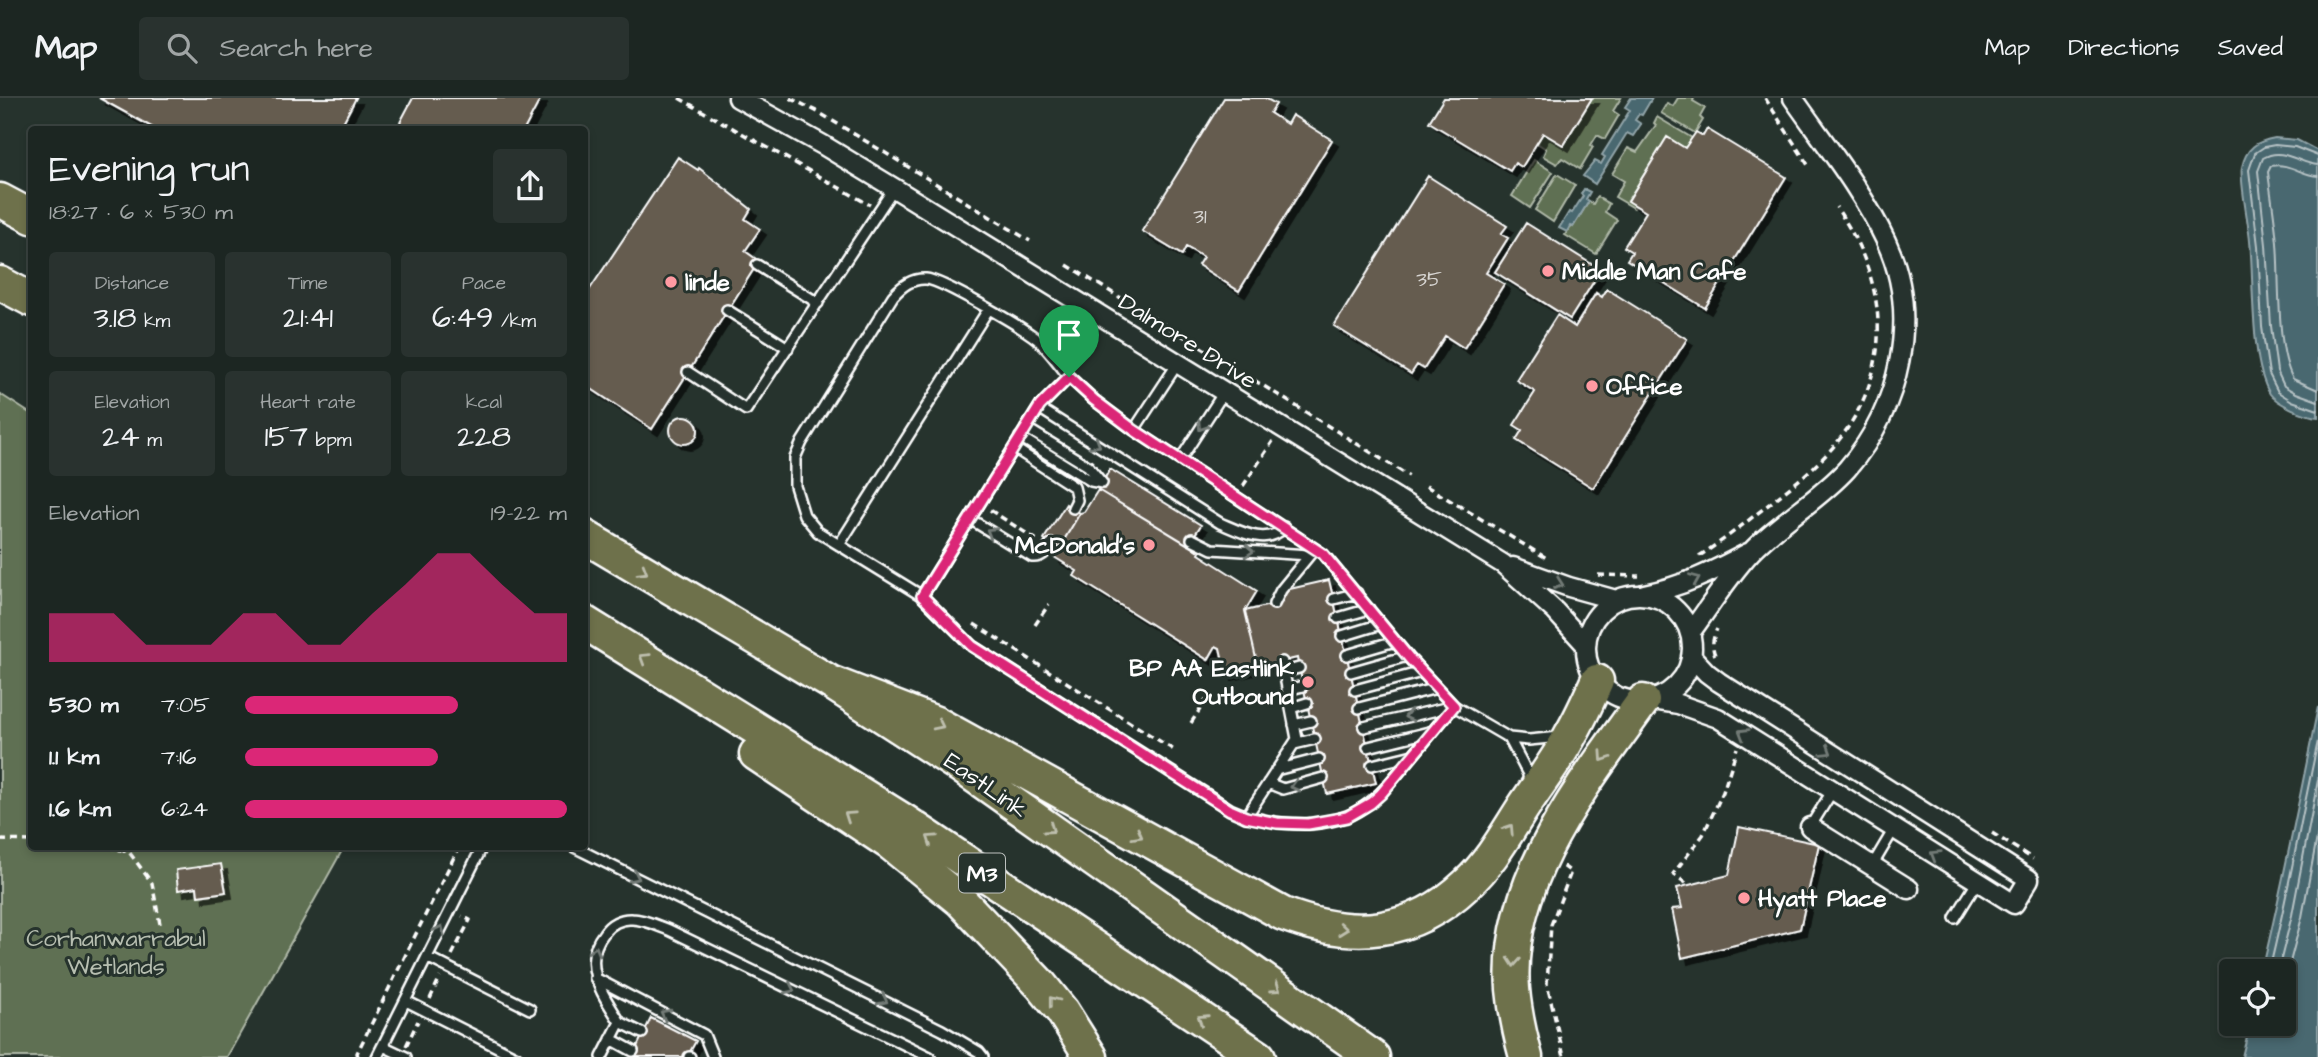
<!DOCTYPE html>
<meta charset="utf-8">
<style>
body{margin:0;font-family:"Architects Daughter",sans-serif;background:#29322f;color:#f1f3f6;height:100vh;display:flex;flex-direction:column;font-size:26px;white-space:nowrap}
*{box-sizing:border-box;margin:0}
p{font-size:23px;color:#a0a5a5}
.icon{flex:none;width:38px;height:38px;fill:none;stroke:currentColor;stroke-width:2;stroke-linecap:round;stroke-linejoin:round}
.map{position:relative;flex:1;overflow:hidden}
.panel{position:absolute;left:28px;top:28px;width:560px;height:724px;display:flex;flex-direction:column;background:#1c2622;border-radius:7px;box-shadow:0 4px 10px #0003,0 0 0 2px #3a4340}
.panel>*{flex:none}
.fabs{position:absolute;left:2219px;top:861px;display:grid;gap:14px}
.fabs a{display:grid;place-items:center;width:77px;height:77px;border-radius:7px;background:#1c2622;box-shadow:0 4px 10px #0003,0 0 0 2px #3a4340;font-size:35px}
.pin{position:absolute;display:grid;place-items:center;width:60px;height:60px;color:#fff;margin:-72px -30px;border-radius:50% 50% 50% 0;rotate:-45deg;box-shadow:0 0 7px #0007}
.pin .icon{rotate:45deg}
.round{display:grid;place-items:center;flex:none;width:74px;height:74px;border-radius:7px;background:#29322f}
.summary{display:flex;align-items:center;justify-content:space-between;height:119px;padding:0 21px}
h1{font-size:38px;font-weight:600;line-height:52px}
.stats{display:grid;grid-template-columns:repeat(3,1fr);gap:10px;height:119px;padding:7px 21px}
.stats div{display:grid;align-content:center;border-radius:7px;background:#29322f;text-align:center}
.stats b{font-size:30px;font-weight:600}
.stats small{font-size:19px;font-weight:400}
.stats p{font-size:19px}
.chart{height:196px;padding:14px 21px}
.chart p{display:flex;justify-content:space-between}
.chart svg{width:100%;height:126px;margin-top:7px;fill:#db2777;opacity:.7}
ul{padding:0 21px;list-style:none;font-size:23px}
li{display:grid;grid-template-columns:112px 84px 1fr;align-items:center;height:52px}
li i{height:18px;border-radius:9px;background:#db2777}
header{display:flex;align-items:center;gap:42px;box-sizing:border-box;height:98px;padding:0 35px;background:#1c2622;border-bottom:2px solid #3a4340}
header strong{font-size:33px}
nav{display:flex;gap:38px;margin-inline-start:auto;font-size:24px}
.search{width:490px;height:63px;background:#29322f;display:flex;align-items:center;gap:18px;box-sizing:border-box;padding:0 24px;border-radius:7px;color:#a0a5a5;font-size:26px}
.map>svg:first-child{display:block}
.green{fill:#5f7052;stroke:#afb8a8;stroke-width:2}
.water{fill:#48676f;stroke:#91a4a9;stroke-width:2}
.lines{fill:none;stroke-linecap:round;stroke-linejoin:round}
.shore{stroke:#b6c2c5;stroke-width:2}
.building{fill:#655b50;stroke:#fff;stroke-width:2;filter:url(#shadow)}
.lane-casing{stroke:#fff;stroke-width:14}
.street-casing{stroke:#fff;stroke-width:23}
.highway-casing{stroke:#fff;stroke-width:37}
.path{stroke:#fff;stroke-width:3.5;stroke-dasharray:7 5;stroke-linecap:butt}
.lane{stroke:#26332d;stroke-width:9}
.street{stroke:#26332d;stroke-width:18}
.highway{stroke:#6e714b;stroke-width:32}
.oneway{stroke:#727a76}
.oneway2{stroke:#bebfae}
.route-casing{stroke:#fff;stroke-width:14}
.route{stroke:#db2777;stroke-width:9}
.poi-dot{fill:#ff9aa2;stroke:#26332d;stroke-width:2.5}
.labels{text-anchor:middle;stroke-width:6;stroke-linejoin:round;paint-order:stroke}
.number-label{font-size:21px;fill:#d8d6d3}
.shield{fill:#26332d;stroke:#bec2c0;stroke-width:2}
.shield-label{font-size:23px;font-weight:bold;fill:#fff}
.poi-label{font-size:24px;font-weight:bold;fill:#fff;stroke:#26332d;text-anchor:start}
.street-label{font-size:24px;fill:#fff;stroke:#26332d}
.park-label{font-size:24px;fill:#b7bfb1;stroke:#26332d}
</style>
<header>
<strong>Map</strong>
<div class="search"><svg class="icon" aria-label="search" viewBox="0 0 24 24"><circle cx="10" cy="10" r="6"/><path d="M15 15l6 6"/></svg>Search here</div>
<nav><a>Map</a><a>Directions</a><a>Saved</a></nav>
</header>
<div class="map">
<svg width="2318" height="959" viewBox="0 0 2318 959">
<defs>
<filter id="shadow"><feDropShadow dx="6" dy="6" stdDeviation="0" flood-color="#0009"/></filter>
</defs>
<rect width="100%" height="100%" fill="#26332d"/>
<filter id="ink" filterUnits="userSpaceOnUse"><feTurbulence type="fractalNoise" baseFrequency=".0143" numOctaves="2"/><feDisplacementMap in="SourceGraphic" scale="14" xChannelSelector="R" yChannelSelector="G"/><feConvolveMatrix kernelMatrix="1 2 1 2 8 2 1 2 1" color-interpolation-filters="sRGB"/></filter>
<g filter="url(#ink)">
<path class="green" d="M1592 0H1621L1613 13 1619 17 1605 41 1597 37 1591 47 1593 49 1580 71 1562 60 1557 66 1543 58 1546 51 1537 45 1543 35 1563 47Z
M1678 0H1694L1693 3 1705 10 1700 19 1703 22 1695 35 1661 15 1667 5 1673 8Z
M1657 19 1692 40 1685 50 1667 40 1628 102 1636 108 1634 110 1615 99 1624 83 1612 76 1628 50 1637 54 1656 27 1654 25Z
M1534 62 1553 74 1530 110 1512 98Z
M1557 76 1575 87 1553 124 1535 112Z
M1597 99 1609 106 1605 114 1617 122 1596 156 1565 137 1571 128 1573 129 1589 103 1593 106Z
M0 296 31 316 32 749H344L227 959H0Z"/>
<path class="water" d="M1631 0H1652L1642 17 1639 16 1635 22 1641 26 1633 38 1627 35 1595 86 1583 78 1595 63 1601 66 1605 59 1602 57 1630 12 1625 9Z
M2275 40 2297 42 2318 53V319C2306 318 2277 306 2270 296 2250 265 2254 182 2250 143 2249 128 2239 80 2242 69 2246 50 2257 43 2275 40Z
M1584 91 1590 94 1586 101 1589 103 1573 129 1570 128 1567 134 1559 130 1569 114 1572 115 1583 98 1581 96Z
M2318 609V959H2242L2250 926H2284V873H2262C2283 786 2300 697 2318 609Z"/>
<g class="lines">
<path class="shore" d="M2318 58 2295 49 2275 47 2264 49 2255 55 2249 72 2258 148 2262 229 2269 276 2278 294 2292 303 2318 312
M2318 67C2299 66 2283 48 2263 60L2258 73 2266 147 2271 228 2277 273 2284 288 2296 295 2318 303
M2318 78C2301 77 2289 64 2271 68L2268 74C2271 98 2275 121 2277 145 2280 181 2276 250 2293 281L2318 292
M2269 873C2288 797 2301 720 2318 643
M2278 873 2292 817 2318 682
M2284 887 2302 819 2318 734"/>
</g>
<path class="building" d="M99 0H356L339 32H157Z
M413 0H541L524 32H396Z
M1224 0H1265L1276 6 1270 15 1287 26 1292 17 1332 42 1239 193 1198 167 1203 159 1186 149 1182 157 1142 133Z
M1444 0H1592L1563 47 1543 35 1522 69 1515 65 1510 73 1429 24Z
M1707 31 1786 79 1705 210 1627 162 1632 154 1624 149 1646 114 1628 103 1667 39 1685 50 1696 34 1703 38Z
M678 59 698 72 699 70 751 111 745 121 760 131 745 153 759 163 652 331 584 286V200Z
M1428 78 1507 128 1501 136 1508 140 1486 175 1504 186 1464 250 1445 238 1424 271 1417 267 1411 276 1334 228Z
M1526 125 1601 172 1570 221 1495 174Z
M1607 191 1687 241 1593 390 1516 342 1522 332 1514 327 1535 294 1516 282 1557 217 1575 229 1596 195 1602 199Z
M670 332a14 14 0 1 1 28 0a14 14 0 1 1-28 0Z
M1110 371 1201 427 1188 447 1098 392Z
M1098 392 1200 454 1199 456 1257 493 1245 513 1258 569 1226 576 1220 550 1216 548 1208 562 1074 478 1077 473 1054 459 1080 415 1084 414Z
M1066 406 1080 415 1059 450 1044 441Z
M1329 482 1376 685 1327 696 1297 560 1258 569 1245 513 1283 504 1281 493Z
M1739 729 1819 746 1800 831 1682 860 1672 811 1682 810 1677 790 1729 777Z
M221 766 226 794 198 798 197 789 178 792 176 772Z
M651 920 696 943 687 959H632Z"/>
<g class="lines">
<defs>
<path id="lane" d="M757 167 818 205
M727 212 788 250
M688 274 746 312 894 90
M1069 279C1059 266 1049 252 1037 241 1022 229 942 182 926 181 912 180 902 188 893 198L802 344 795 360V388L804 417 818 434 922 498 972 548 1230 711C1254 722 1278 726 1304 726 1358 725 1377 701 1409 662 1424 644 1439 626 1454 608
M1039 310 1220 425C1239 433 1268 449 1284 429
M1026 330 1088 368 1102 385
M1134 332 1178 265
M1020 339 1091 383 1102 385
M1014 350 1074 389 1077 402 1073 410
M1180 362 1224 294
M970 421 1032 459C1043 460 1046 453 1051 446
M1192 441 1212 451 1309 457
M839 447 988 212
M922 498 1040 308 1069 279 1094 302 1134 332 1323 456 1409 560 1454 608 1509 640 1529 642 1560 639
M1334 501 1357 495
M1274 506 1281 492 1312 454
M1338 520 1369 511
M1342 538 1381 526
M1347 557 1395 543
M1284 574 1299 570
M1351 574 1407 558
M1287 592 1303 588
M1355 592 1422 574
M1291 610 1307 605
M1359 610 1437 590
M1294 627 1311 623
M1364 629 1454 608
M1509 640 1528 676 1529 687
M1294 646 1315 641
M1368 649 1433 633
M1372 667 1413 657
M1276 672 1319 661
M1268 685 1283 691 1323 680
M1246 719 1297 641 1282 564
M1810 729 1833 692
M574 749 942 932 979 954 983 959
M1872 768 1894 731
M1955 820 1978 783
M427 859 530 911
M595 880 704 937 713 959
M406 903 517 959
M620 924 642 935
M611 941 633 953
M383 948 406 959
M377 959 482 749
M602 959 620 924C602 896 580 865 604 835 610 826 621 820 632 821 644 821 658 828 669 832L930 959
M689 959H690"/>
<path id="street" d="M738 0 823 47 894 90 1503 466 1555 513 1586 547
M1513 469 1569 489 1616 502
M1644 496C1682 489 1714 473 1748 455
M1586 550a53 53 0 1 1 106 0a53 53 0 1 1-106 0Z
M1690 535C1710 508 1728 479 1751 454 1779 424 1819 402 1847 371 1900 310 1921 218 1886 143 1862 92 1825 46 1793 0
M1652 602 1678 606 1718 620 2014 806 2029 781 1719 584 1707 575 1691 558
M1810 729 1909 791"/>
<path id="highway" d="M0 102 32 119
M0 185 32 202
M584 438 830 584 960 668 1373 959
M584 524 903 722 1259 959
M830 584 936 625 1283 816C1352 842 1412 838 1467 786 1491 764 1507 734 1524 708 1540 684 1558 661 1571 636 1581 619 1589 601 1597 583
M756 656 891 746 961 803 1041 887 1062 913 1091 959
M1526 959C1520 937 1515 914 1513 891 1505 783 1584 686 1643 603"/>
</defs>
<use href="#lane" class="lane-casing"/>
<use href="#street" class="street-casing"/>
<use href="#highway" class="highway-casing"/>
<path class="path" d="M679 0 870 107
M790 0 818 14 1030 143
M1765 0 1810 70
M1067 167 1227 265
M1254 282 1409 378
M1243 388 1273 343
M1426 388 1548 461
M990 412 1037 442
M1699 458C1723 443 1745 425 1768 407 1794 386 1822 365 1842 338 1896 265 1886 180 1836 109
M1598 477 1639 478
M974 526 1174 652 1176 649
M1035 527 1049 506
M1715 557C1711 548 1713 539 1717 531
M1191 625 1206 602
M1992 735 2033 761
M0 742 32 743
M107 749 129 754 152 785 160 826
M1563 768 1571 774 1551 827 1547 886 1564 959
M1686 785 1673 776 1703 737 1723 694 1737 650
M452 857 470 822 462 818
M430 901 440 879
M406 948 418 923
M358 959 357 955 458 751"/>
<use href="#lane" class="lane"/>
<use href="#street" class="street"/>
<use href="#highway" class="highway"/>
</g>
<defs><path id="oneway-chevron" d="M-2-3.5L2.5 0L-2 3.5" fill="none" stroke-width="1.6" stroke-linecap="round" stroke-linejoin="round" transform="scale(1.75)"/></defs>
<g class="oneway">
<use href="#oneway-chevron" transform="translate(1202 328) rotate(123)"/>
<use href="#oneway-chevron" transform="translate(1096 346) rotate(32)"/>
<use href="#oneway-chevron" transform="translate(991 434) rotate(-148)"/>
<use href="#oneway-chevron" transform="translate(1249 453) rotate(4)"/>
<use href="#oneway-chevron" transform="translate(1695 481) rotate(-23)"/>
<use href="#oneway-chevron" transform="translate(1559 486) rotate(19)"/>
<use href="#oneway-chevron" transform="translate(1409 618) rotate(167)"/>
<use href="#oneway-chevron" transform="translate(1743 635) rotate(-149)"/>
<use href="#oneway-chevron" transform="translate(1827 653) rotate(32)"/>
<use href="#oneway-chevron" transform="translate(1295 688) rotate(165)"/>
<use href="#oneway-chevron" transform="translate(1935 757) rotate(-148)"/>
<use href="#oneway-chevron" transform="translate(635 779) rotate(26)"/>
<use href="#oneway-chevron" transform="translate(440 832) rotate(-64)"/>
<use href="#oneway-chevron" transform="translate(595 853) rotate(-74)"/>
<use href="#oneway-chevron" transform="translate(790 891) rotate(26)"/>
<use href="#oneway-chevron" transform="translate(883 902) rotate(27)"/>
<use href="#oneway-chevron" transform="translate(665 916) rotate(-152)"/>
</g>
<g class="oneway2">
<use href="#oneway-chevron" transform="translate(643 473) rotate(31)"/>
<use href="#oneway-chevron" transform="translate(644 560) rotate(-148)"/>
<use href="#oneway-chevron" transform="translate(939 627) rotate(26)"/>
<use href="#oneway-chevron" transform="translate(1604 659) rotate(124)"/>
<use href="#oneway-chevron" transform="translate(849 718) rotate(-146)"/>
<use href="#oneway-chevron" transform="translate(1050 731) rotate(35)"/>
<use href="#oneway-chevron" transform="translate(1509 731) rotate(-57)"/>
<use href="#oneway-chevron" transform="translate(1138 737) rotate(29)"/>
<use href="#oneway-chevron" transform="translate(931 741) rotate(-146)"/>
<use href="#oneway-chevron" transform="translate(1343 831) rotate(6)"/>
<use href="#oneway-chevron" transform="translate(1514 864) rotate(94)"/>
<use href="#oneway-chevron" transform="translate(1276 890) rotate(35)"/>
<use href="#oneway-chevron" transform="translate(1053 903) rotate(-128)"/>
<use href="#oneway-chevron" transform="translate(1202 921) rotate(-147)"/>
</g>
</g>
<g class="lines" filter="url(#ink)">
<defs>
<path id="route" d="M1069 279 1094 302 1134 332 1323 456 1409 560 1454 608 1381 696 1371 705 1347 719 1308 726 1277 725 1246 719 1230 712 972 548 922 498 1040 308Z"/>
</defs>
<use href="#route" class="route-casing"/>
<use href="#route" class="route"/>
</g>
<g class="poi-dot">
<circle cx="1548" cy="173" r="7"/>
<circle cx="671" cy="184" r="7"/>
<circle cx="1592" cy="288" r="7"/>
<circle cx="1149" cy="447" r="7"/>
<circle cx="1308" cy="584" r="7"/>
<circle cx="1744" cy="800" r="7"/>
</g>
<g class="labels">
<g class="number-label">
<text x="1200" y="125">31</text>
<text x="1429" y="188">35</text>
</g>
<rect class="shield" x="959" y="755.5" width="46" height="39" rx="5"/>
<g class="shield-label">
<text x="982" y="783">M3</text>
</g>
<g class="poi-label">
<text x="1562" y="181">Middle Man Cafe</text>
<text x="685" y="192">linde</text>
<text x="1606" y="296">Office</text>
<text x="1135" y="455" text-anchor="end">McDonald's</text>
<text x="1294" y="578" text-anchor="end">BP AA Eastlink<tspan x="1294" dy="28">Outbound</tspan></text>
<text x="1758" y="808">Hyatt Place</text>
</g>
<g class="street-label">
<text transform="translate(1188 243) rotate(32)" y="8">Dalmore Drive</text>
<text transform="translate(986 687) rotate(35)" y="8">EastLink</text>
</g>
<g class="park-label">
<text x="116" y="848">Corhanwarrabul<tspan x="116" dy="28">Wetlands</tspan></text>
</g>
</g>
</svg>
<div class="fabs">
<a><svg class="icon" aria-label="locate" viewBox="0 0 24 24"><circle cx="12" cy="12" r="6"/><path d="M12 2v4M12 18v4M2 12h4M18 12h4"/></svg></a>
</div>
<div class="pin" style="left:1069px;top:279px;background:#1e9e55"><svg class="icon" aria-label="arrive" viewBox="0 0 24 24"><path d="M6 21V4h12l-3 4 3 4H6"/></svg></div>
<section class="panel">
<div class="summary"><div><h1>Evening run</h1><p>18:27 · 6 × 530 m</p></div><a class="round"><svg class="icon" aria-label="share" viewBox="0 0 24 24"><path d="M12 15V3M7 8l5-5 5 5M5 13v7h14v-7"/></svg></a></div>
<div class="stats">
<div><p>Distance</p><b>3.18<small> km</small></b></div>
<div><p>Time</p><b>21:41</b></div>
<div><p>Pace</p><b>6:49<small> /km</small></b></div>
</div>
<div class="stats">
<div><p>Elevation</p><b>24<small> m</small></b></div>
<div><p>Heart rate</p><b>157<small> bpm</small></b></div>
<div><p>kcal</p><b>228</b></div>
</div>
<div class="chart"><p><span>Elevation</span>19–22 m</p>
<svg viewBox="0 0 160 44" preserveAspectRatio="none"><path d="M0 44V27L10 27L20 27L30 38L40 38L50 38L60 27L70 27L80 38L90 38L100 27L110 17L120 6L130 6L140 17L150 27L160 27V44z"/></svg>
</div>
<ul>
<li><b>530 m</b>7:05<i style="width:66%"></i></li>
<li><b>1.1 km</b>7:16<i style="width:60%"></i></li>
<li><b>1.6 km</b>6:24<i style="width:100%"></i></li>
</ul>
</section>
</div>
